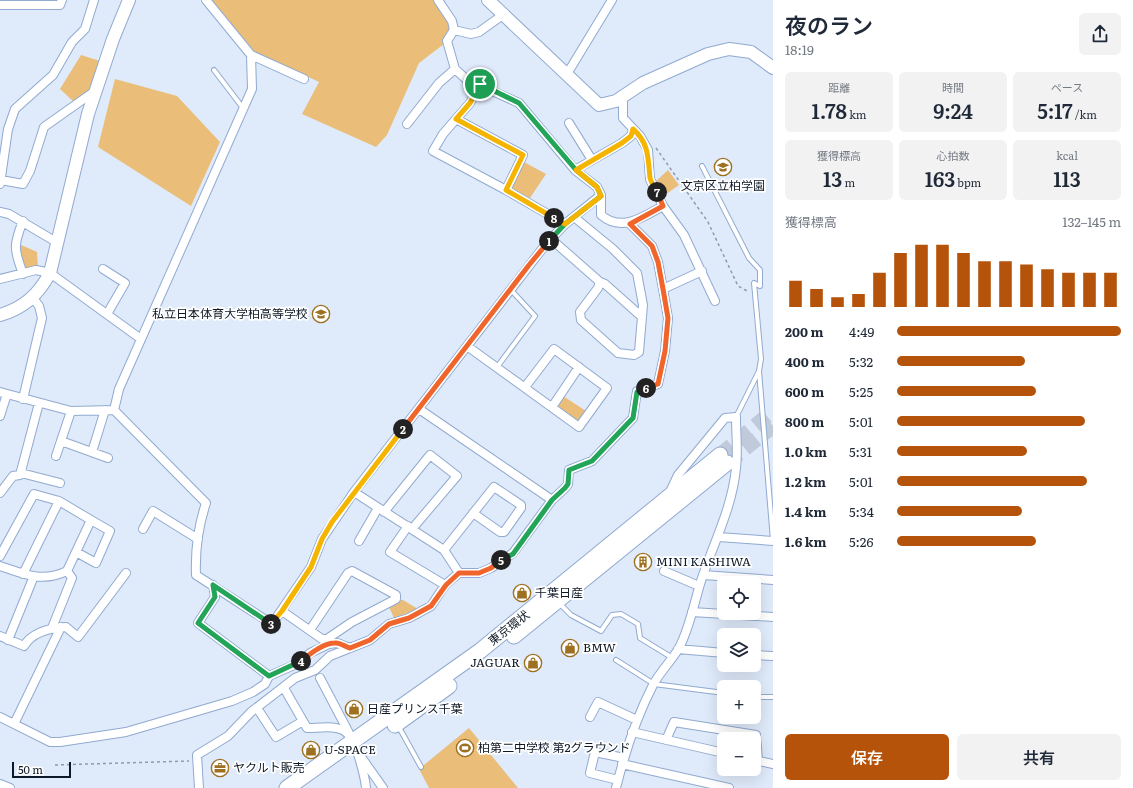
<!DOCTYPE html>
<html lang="ja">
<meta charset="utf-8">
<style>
body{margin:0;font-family:Literata,"Noto Sans JP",serif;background:#f2f2f3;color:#1f2937;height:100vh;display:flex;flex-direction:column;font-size:15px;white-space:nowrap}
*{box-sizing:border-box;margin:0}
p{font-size:13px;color:#747a83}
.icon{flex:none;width:22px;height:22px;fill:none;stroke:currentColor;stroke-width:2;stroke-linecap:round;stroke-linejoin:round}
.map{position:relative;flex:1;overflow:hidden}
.sheet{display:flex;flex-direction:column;background:#fff;width:360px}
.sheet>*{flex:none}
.buttons{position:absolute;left:717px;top:576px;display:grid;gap:8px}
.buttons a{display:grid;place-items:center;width:44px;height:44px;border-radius:6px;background:#fff;box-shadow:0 4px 16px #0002;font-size:20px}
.scale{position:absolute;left:12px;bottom:10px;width:59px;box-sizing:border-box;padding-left:4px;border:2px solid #0e1826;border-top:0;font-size:11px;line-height:14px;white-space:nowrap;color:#0e1826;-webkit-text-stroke:3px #fff;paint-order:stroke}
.pin{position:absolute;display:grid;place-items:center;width:34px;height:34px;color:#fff;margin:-17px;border:2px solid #fff;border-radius:50%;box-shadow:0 1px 4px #0007}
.km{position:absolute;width:20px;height:20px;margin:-10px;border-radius:50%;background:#222;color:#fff;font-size:11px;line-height:20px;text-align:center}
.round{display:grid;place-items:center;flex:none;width:42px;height:42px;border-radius:6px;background:#f2f2f3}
.overview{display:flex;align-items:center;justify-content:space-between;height:68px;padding:0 12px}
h1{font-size:22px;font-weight:600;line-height:30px}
.metrics{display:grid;grid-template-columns:repeat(3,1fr);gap:6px;height:68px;padding:4px 12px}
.metrics div{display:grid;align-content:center;border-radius:6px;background:#f2f2f3;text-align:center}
.metrics b{font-size:20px;font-weight:600}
.metrics small{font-size:11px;font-weight:400}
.metrics p{font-size:11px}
.chart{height:112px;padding:8px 12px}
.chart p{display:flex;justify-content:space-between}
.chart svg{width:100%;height:72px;margin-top:4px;stroke:#b45309;stroke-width:6}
.action{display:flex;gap:8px;margin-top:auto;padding:8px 12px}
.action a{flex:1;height:46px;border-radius:6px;background:#b45309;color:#fff;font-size:16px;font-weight:600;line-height:46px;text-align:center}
.action a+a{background:#f2f2f3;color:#1f2937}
ul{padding:0 12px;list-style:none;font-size:13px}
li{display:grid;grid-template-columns:64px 48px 1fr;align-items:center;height:30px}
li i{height:10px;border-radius:5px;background:#b45309}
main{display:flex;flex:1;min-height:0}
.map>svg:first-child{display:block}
.green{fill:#eabe79}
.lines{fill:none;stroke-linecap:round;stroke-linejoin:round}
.highway-tunnel{stroke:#c0cada;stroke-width:15;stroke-dasharray:15 8;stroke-linecap:butt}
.lane-casing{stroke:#90aad0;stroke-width:6}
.street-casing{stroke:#90aad0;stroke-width:10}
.secondary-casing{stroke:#90aad0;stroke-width:14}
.highway-casing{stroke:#90aad0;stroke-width:17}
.path{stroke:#8f9aa9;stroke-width:1.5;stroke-dasharray:3 3;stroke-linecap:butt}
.lane{stroke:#fff;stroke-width:4}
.street{stroke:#fff;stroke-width:8}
.secondary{stroke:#fff;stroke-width:12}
.highway{stroke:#fff;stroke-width:15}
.split-1-casing{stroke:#fff;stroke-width:8}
.split-2-casing{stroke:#fff;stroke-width:8}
.split-3-casing{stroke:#fff;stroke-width:8}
.split-4-casing{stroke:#fff;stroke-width:8}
.split-5-casing{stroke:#fff;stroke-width:8}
.split-6-casing{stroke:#fff;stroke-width:8}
.split-7-casing{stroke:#fff;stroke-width:8}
.split-8-casing{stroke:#fff;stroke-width:8}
.split-9-casing{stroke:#fff;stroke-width:8}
.split-1{stroke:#22a559;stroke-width:5}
.split-2{stroke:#f0652b;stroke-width:5}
.split-3{stroke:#f5b400;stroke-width:5}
.split-4{stroke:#22a559;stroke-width:5}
.split-5{stroke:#f0652b;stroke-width:5}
.split-6{stroke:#22a559;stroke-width:5}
.split-7{stroke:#f0652b;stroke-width:5}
.split-8{stroke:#f5b400;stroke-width:5}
.split-9{stroke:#f5b400;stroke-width:5}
.labels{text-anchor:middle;stroke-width:3.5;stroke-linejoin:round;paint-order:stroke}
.poi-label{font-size:12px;fill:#0e1826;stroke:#fff;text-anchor:start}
.street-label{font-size:12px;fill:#0e1826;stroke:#fff}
</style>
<main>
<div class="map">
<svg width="773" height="788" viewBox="0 0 773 788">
<rect width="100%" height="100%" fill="#dfeafa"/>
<path class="green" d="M211 0H435L450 24V31L444 44 419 63 387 135 376 147 302 114 319 82 254 51Z
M81 55 100 61 91 89 74 102 60 89Z
M115 79 177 96 220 142 191 206 98 147Z
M524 162 546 174 530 198 512 189 511 186Z
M668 170 679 185 662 197 655 182Z
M19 244 37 252 38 268 27 270 19 251Z
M563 396 586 411 580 420H576L558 407V403Z
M401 600H403L418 609 394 618 389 607Z
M469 728 518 788H429L419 769Z"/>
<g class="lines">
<path class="highway-tunnel" d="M720 455 773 411
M727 463 773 426"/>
<defs>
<path id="lane" d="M214 70 243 108
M702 166 749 258 760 270V286L754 283 761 359 759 371 736 417
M497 367 535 316 511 290
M759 371 773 540
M560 604 571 615 601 631 612 615 621 614 638 624 640 638 671 657
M616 660 654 684 724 693
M754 697H773
M400 729 421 767"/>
<path id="street" d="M438 0 452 21 454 30
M0 5H60L62 0
M251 55 304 79
M455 69 466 79 519 103 575 170 597 187 601 195
M567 74 612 0
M480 84 470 103 443 134 433 151 506 190 565 224
M623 98V118L640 136 648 150 650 179 663 206 684 235 715 301
M456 119 523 155 506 190
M569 123 592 160
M407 124 439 83 455 69 447 41 454 30 471 34 479 32 504 14
M575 170 622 143 631 136 633 129
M1 180 23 184 30 171 44 127 95 91
M0 184 8 129 15 109 53 75 72 42 85 29 94 0
M0 212 9 214 58 243
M551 239 600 282 598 288 580 312 581 320 618 353 634 355 639 352 643 305 637 273 613 249 574 217
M103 269 125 283 107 314
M23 274C14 250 13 245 23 221
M0 279 36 270 50 273 141 339
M600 282 605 284 642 317
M663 289 702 271
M467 346 579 427 607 388 554 349 525 387
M0 392 71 411 114 410 206 503C198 527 195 550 196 575L272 624 311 567 322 539 354 492 546 244 565 224 601 195V215C622 233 644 216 663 206
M23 399 42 318 39 306 33 298
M552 407 579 367
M419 409 552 500
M114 410 119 389 252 89 251 55 206 0
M0 416 7 394
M61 441 108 458
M92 452 105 410
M56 456 71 411
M21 473 60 483
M354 492 444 550 459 573
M0 493 13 476 20 475 39 403
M59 501 91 520
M384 512 430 455 457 476 412 529
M408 526 390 552 445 585
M143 529 153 511 198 539
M719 537 773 541
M359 541 378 508
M444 550 494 487 521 505V508L504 532H500L473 513
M0 556 34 494 59 501 23 574
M0 566C24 574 42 583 67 571L91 520 110 531 96 563 76 552
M664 571 699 586
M703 575 773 580
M282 611 322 639H327L352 622 396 599V595L352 571 348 573 310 630
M692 612 773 617
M52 628 72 578 67 571
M0 636 24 646C32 632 50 628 66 627L78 637 126 573
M8 640 34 576
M678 649 724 653
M754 655 773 656
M269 676 301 662 310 653 329 644 337 643 350 648
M320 678 349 733
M284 688 307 728C340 727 348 723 359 757 362 768 365 777 366 788
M257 708 276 737 303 721
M0 717 50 742H60L126 732 232 701 253 692 265 684 269 676 198 623 215 597 213 585
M590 717 598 702 637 720
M14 724 61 627
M632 732 724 753
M666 740 674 722 756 735 758 760
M359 754 383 788
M754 760 773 764
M622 764 729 788
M618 780 590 773 595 752 624 758
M0 784 10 788
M199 788 197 755 228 736 251 712 295 678 315 670 330 656 370 640 389 624 409 618 431 606 445 585 459 573H479L491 568 513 553 552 500 565 488 568 484 569 470 592 461 633 418 637 391 658 384 665 351 668 318 663 289 658 262 652 246 630 224
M616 788C625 752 636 718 653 685 660 672 672 660 679 648 690 627 694 603 701 581 713 544 732 509 736 468 738 452 736 434 736 417L725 418 678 475 670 492"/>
<path id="secondary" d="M488 0 599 105 616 101 643 83 708 54 729 49 751 52 773 68
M0 315C24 308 38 295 50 273L88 114 113 39 129 0"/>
<path id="highway" d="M514 636 727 463
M395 725 449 686
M287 788 480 651 720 455"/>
</defs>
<use href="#lane" class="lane-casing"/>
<use href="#street" class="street-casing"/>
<use href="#secondary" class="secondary-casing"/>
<use href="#highway" class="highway-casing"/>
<path class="path" d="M656 148 708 222 738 286 749 292
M55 765 189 761"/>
<use href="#lane" class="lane"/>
<use href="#street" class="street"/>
<use href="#secondary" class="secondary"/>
<use href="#highway" class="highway"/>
</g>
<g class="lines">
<defs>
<path id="split-1" d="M480 84 519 103 576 170 597 187 601 196 565 224 549 241"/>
<path id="split-2" d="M403 429 529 265 549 241"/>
<path id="split-3" d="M271 624 282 611 311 567 322 539 332 522 403 429"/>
<path id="split-4" d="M271 624 213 585 215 597 198 623 269 676 301 661"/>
<path id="split-5" d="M301 661C310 654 323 643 335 643 340 642 345 647 350 648L370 640 389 624 409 618 431 606 446 585 459 573H479L491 568 501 560"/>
<path id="split-6" d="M501 560 513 554 552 500 565 488 568 484 569 470 592 461 633 418 637 392 646 388"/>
<path id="split-7" d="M646 388 658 384 665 351 668 318 663 289 658 262 652 246 630 224 663 206 657 192"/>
<path id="split-8" d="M554 218 565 224 601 196 597 187 576 170 622 143 631 136 633 129C649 143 648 158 650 178 651 182 654 188 657 192"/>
<path id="split-9" d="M480 84 470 103 456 119 523 155 506 190 554 218"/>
</defs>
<use href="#split-1" class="split-1-casing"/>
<use href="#split-2" class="split-2-casing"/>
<use href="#split-3" class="split-3-casing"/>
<use href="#split-4" class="split-4-casing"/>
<use href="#split-5" class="split-5-casing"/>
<use href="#split-6" class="split-6-casing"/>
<use href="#split-7" class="split-7-casing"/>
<use href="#split-8" class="split-8-casing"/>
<use href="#split-9" class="split-9-casing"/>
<use href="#split-1" class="split-1"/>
<use href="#split-2" class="split-2"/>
<use href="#split-3" class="split-3"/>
<use href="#split-4" class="split-4"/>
<use href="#split-5" class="split-5"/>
<use href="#split-6" class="split-6"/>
<use href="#split-7" class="split-7"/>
<use href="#split-8" class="split-8"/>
<use href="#split-9" class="split-9"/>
</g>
<defs>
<symbol id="school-ring" viewBox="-11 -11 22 22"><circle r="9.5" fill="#fff" stroke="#9d7121" stroke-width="1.5"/><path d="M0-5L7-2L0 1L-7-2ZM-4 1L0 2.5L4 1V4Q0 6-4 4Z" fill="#9d7121"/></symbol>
<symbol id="building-ring" viewBox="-11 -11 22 22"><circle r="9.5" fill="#fff" stroke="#9d7121" stroke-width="1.5"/><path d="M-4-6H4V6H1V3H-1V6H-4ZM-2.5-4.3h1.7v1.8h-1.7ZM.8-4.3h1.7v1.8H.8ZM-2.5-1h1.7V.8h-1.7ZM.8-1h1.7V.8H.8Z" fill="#9d7121"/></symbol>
<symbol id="shop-ring" viewBox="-11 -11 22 22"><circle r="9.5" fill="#fff" stroke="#9d7121" stroke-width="1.5"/><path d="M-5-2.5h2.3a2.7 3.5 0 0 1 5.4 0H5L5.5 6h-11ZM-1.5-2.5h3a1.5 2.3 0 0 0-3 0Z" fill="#9d7121"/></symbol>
<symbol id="stadium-ring" viewBox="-11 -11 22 22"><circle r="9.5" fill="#fff" stroke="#9d7121" stroke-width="1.5"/><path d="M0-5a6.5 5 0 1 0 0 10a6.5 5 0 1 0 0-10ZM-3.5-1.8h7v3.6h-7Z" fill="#9d7121"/></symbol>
<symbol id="office-ring" viewBox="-11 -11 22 22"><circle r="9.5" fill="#fff" stroke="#9d7121" stroke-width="1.5"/><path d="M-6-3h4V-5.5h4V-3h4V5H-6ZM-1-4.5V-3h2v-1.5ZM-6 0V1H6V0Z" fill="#9d7121"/></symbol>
</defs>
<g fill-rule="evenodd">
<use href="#school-ring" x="713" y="157" width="20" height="20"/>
<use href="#school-ring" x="311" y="304" width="20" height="20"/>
<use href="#building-ring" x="633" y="552" width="20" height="20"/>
<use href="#shop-ring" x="512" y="583" width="20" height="20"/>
<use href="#shop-ring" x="560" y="638" width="20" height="20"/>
<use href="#shop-ring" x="523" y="653" width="20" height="20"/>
<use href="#shop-ring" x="344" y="699" width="20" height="20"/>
<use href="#stadium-ring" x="455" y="738" width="20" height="20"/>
<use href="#shop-ring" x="301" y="740" width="20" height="20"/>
<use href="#office-ring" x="210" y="758" width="20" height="20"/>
</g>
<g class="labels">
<g class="poi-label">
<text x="723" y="190" text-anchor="middle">文京区立柏学園</text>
<text x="308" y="318" text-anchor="end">私立日本体育大学柏高等学校</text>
<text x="656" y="566">MINI KASHIWA</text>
<text x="535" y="597">千葉日産</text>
<text x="583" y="652">BMW</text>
<text x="520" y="667" text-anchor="end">JAGUAR</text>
<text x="367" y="713">日産プリンス千葉</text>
<text x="478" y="752">柏第二中学校 第2グラウンド</text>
<text x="324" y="754">U-SPACE</text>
<text x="233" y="772">ヤクルト販売</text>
</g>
<g class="street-label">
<text transform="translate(509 628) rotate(-38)" y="4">東京環状</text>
</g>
</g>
</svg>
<div class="buttons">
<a><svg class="icon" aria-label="locate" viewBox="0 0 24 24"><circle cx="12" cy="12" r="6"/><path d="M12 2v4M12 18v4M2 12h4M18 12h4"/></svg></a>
<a><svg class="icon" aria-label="layers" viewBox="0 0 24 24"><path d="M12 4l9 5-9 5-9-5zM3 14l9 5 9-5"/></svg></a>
<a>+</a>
<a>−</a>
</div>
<div class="scale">50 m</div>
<div class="pin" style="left:480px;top:84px;background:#1e9e55"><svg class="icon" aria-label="arrive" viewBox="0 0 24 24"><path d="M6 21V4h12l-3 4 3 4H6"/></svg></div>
<b class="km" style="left:549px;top:241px">1</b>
<b class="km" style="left:403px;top:429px">2</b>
<b class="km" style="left:271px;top:624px">3</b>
<b class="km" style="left:301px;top:661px">4</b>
<b class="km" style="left:501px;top:560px">5</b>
<b class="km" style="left:646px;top:388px">6</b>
<b class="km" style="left:657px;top:192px">7</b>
<b class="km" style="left:554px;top:218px">8</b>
</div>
<section class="sheet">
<div class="overview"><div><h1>夜のラン</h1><p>18:19</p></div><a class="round"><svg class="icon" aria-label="share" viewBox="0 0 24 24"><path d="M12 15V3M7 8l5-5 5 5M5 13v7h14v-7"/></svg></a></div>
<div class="metrics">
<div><p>距離</p><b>1.78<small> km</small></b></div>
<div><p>時間</p><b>9:24</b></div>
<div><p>ペース</p><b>5:17<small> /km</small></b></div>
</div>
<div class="metrics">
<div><p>獲得標高</p><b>13<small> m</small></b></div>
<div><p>心拍数</p><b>163<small> bpm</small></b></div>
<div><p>kcal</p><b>113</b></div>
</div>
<div class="chart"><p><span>獲得標高</span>132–145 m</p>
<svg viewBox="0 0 160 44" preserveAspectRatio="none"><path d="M5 44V28M15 44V33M25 44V38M35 44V36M45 44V23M55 44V11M65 44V6M75 44V6M85 44V11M95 44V16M105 44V16M115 44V18M125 44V21M135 44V23M145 44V23M155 44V23"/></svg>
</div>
<ul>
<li><b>200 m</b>4:49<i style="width:100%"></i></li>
<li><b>400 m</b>5:32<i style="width:57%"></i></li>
<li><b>600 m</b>5:25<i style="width:62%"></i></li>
<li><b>800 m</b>5:01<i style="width:84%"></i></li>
<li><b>1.0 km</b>5:31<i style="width:58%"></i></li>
<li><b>1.2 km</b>5:01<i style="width:85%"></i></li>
<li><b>1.4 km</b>5:34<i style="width:56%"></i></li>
<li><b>1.6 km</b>5:26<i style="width:62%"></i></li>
</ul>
<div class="action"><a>保存</a><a>共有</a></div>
</section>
</main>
